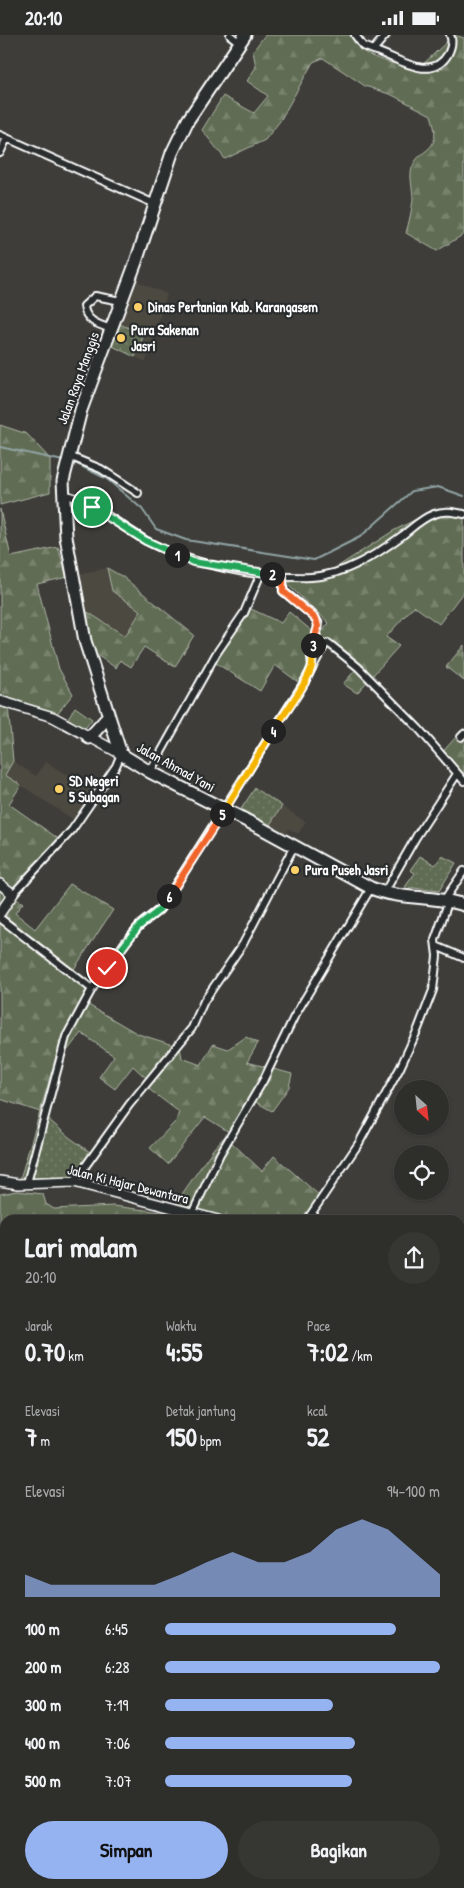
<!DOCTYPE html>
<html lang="id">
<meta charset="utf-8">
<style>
body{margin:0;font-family:"Patrick Hand",sans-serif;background:#363633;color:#f1f3f6;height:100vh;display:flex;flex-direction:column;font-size:19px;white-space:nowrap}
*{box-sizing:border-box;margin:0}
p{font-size:16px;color:#a7a8a9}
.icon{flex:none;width:28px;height:28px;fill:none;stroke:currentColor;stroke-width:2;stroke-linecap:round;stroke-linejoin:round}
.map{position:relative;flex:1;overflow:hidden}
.details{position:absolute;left:0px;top:1180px;width:465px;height:674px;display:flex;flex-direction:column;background:#2e2e2b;border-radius:15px 15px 0 0;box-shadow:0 1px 4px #0004,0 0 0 1px #494a47}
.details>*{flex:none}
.needle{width:32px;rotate:153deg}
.controls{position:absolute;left:394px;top:1045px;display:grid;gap:10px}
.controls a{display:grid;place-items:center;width:55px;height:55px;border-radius:50%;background:#2e2e2b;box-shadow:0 1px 4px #0004,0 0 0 1px #494a47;font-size:25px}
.pin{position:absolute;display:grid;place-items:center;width:42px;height:42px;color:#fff;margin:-21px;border:2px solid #fff;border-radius:50%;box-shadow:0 1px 5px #0007}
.km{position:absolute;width:25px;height:25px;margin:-12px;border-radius:50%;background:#222;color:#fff;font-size:14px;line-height:25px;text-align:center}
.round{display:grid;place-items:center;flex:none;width:52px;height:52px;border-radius:26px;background:#363633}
.overview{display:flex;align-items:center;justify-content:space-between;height:85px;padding:0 25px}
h1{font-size:28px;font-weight:700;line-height:38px}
.stats{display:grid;grid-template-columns:repeat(3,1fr);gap:8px;height:85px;padding:5px 25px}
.stats div{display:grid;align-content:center}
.stats b{font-size:25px;font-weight:700}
.stats small{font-size:14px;font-weight:400}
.stats p{font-size:14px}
.chart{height:140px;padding:10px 25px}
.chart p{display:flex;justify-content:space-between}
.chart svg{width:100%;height:90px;margin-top:5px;fill:#95b2f1;opacity:.7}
.button{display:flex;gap:10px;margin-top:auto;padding:10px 25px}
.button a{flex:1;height:58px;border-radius:30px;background:#95b2f1;color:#111;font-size:20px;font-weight:700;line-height:58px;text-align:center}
.button a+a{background:#363633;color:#f1f3f6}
ul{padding:0 25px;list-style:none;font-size:16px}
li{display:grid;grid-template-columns:80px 60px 1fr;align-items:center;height:38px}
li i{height:12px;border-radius:6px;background:#95b2f1}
.status{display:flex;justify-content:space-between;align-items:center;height:35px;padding:0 25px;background:#2e2e2b;direction:ltr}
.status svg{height:14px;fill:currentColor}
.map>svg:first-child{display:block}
.built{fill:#4c4841}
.grass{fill:url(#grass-dots);stroke:#b0b6a9}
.forest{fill:url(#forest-firs);stroke:#b0b6a9}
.green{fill:#606c53;stroke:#b0b6a9}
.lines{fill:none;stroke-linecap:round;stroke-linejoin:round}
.stream{stroke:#91a4a5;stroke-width:2}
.river{stroke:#486769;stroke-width:11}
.street-casing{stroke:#fff;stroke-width:10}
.secondary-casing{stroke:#fff;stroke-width:12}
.highway-casing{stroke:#fff;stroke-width:15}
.street{stroke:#2a2d2e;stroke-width:6}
.secondary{stroke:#2a2d2e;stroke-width:9}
.highway{stroke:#2a2d2e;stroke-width:11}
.split-1-casing{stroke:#fff;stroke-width:10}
.split-2-casing{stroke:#fff;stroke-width:10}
.split-3-casing{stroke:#fff;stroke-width:10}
.split-4-casing{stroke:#fff;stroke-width:10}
.split-5-casing{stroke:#fff;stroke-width:10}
.split-6-casing{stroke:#fff;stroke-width:10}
.split-7-casing{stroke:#fff;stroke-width:10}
.split-1{stroke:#22a559;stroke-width:6}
.split-2{stroke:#22a559;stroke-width:6}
.split-3{stroke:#f0652b;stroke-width:6}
.split-4{stroke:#f5b400;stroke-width:6}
.split-5{stroke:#f5b400;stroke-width:6}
.split-6{stroke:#f0652b;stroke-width:6}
.split-7{stroke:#22a559;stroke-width:6}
.poi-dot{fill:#ffd166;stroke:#2a2d2e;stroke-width:2}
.labels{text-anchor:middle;stroke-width:4.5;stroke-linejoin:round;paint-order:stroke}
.poi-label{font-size:14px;font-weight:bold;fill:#fff;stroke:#2a2d2e;text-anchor:start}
.street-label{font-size:14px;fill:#fff;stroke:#2a2d2e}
</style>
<div class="status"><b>20:10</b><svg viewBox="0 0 49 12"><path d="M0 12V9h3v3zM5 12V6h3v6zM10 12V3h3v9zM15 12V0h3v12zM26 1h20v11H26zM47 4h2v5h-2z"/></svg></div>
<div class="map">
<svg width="464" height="1853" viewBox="0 0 464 1853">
<defs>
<pattern id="grass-dots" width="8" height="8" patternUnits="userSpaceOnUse" patternTransform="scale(1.25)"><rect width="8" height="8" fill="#606c53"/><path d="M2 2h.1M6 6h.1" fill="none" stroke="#78826d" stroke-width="1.8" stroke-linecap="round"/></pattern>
<pattern id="forest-firs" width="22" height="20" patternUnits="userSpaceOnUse" patternTransform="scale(1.25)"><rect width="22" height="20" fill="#606c53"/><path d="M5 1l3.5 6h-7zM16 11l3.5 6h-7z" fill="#78826d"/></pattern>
</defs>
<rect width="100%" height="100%" fill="#3e3d39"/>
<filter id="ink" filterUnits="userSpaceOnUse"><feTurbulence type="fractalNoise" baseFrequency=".02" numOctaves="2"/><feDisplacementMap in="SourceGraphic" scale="10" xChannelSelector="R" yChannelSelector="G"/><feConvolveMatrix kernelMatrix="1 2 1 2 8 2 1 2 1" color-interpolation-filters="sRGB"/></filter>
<g filter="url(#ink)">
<path class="built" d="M125 236 143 249 167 259 146 327 135 322 143 299 107 284Z
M107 533 112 556 141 576 125 601 86 576 77 540Z
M13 726 36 741 46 727 97 758 77 787 5 740Z
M282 771 306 787 298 799 289 794 285 800 269 791Z"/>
<path class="grass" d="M107 284 144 299 135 322 100 305Z
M255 753 282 771 269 791 241 774Z
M420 821 435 830 442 821 456 828 439 856 405 852 415 838 410 835Z
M40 1077 69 1102 94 1120 75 1146 55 1142 20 1144Z"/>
<path class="forest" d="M265 0H351C359 25 395 28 418 34L454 0 464 3V199L437 216 406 198C409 187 412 175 413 164 413 154 409 142 412 133 420 110 444 120 431 80L392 60 365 51 323 23 313 27 280 86 265 105 225 124 202 95 223 61 254 78 268 61 247 46 256 32 253 16Z
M0 390 27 399 50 424V457L0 470Z
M0 474 11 522 58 512 67 542 37 549 59 634 73 659 51 686 8 670 13 726 5 740 21 750 9 769 60 805 10 860 23 868 15 878 35 894 70 849 113 875 72 937 96 951 85 968 138 999 180 1012 182 1023 201 1030 213 1009 228 1014 246 1002 258 1008 247 1027 292 1039 289 1052 272 1076 254 1066 231 1107 262 1136 274 1121 320 1161 302 1185H219L173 1172 214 1113 229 1097 205 1082 168 1129 150 1113 176 1086 179 1077 142 1049 146 1043 133 1031 115 1054 99 1042 114 1021 81 998 64 1020 57 1018 40 1077 0 1064Z
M432 476 464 478V556L439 589 414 571 386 602 399 611 357 658 343 649 357 633 328 610 302 650 275 630 260 656 211 625 215 613 249 573 281 588 289 577 318 601 329 588 287 549 305 539 334 534 393 496Z
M107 533 123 542 194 600 175 632 144 612 131 632 120 625 116 633 88 614 77 580 86 576 125 601 141 576 112 556Z
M464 610V646L446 632Z
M464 693V748L439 721Z
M17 1156 43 1159 46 1169 54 1174 113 1171 177 1179 200 1185H5V1294L0 1293V1159Z"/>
<path class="green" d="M75 672 92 684 84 695 68 683Z"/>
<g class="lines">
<path class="stream" d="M0 412 63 426
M73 427 107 444 142 474 156 494 186 505 314 525 360 502 412 456 438 452 464 461
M0 1203H5
M0 1551 5 1553"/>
<path class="river" d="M460 1255 464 1256"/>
<defs>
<path id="street" d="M230 0 240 8
M355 0 363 11 373 15 386 0
M373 15C396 22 431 49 448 19 451 13 453 6 450 0
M0 100 155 169
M0 118 7 103
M112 294C99 290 85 286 84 271L95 261 121 266
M69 421 101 434 138 458
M63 459C92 466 119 490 145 505 187 529 263 544 311 542 345 540 376 520 403 500 413 492 422 483 434 479 444 475 454 477 464 479
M283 541V556L313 580 319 589 311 622 312 630
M461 702 464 699
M150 737 216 619 244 578 261 538
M384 858 416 802 457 739
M13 859 72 795 116 731 121 719
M444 865 464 836
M0 883 92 954
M436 911 464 923
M74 1147 129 1070 192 993 204 966 243 909 294 811
M27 1148 66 1002 92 954 126 906 143 887 160 874 303 649 325 610 328 608 332 611 358 632 419 694 464 746
M192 1179 220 1119 263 1046 294 982 371 853
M307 1185 359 1108 400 1033 418 994 433 955 437 921 435 905 449 865"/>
<path id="secondary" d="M0 666 53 682 121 719
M0 849 13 859 0 878
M0 1146 18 1149 74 1147 218 1185
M87 1853 89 1849"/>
<path id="highway" d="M245 0 188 85 172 118 136 227 81 375 63 446 66 502 85 606 121 719 150 737 259 792 371 853C399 865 433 860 464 870
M89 703 108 682"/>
</defs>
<use href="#street" class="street-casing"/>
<use href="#secondary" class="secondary-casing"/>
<use href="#highway" class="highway-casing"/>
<use href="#street" class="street"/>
<use href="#secondary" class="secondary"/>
<use href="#highway" class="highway"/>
</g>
</g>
<g class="lines" filter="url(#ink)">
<defs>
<path id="split-1" d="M92 472 146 506 177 520"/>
<path id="split-2" d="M177 520 193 527 272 539"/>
<path id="split-3" d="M272 539 283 541V556L316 584 318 591 313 610"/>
<path id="split-4" d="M273 696C282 682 310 645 312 630 313 624 312 617 313 610"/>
<path id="split-5" d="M222 779 273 696"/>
<path id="split-6" d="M169 861 222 779"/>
<path id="split-7" d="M107 933 138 892 158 876 169 861"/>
</defs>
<use href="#split-1" class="split-1-casing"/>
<use href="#split-2" class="split-2-casing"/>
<use href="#split-3" class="split-3-casing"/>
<use href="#split-4" class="split-4-casing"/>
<use href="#split-5" class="split-5-casing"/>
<use href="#split-6" class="split-6-casing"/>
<use href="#split-7" class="split-7-casing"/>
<use href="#split-1" class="split-1"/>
<use href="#split-2" class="split-2"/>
<use href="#split-3" class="split-3"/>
<use href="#split-4" class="split-4"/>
<use href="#split-5" class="split-5"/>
<use href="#split-6" class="split-6"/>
<use href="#split-7" class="split-7"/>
</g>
<g class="poi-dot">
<circle cx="138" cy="272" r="5"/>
<circle cx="121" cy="303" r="5"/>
<circle cx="59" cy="754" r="5"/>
<circle cx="295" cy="835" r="5"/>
</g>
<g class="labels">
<g class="poi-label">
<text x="148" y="277">Dinas Pertanian Kab. Karangasem</text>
<text x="131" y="300">Pura Sakenan<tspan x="131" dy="16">Jasri</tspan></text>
<text x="69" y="751">SD Negeri<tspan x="69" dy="16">5 Subagan</tspan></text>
<text x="305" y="840">Pura Puseh Jasri</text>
</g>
<g class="street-label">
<text transform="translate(78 343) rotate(-70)" y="5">Jalan Raya Manggis</text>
<text transform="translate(176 732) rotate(29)" y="5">Jalan Ahmad Yani</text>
<text transform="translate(128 1149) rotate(14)" y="5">Jalan Ki Hajar Dewantara</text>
</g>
</g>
</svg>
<div class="controls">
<a><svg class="needle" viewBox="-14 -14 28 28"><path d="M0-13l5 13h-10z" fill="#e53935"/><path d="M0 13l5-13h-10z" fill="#a7a8a9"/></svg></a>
<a><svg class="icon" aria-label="locate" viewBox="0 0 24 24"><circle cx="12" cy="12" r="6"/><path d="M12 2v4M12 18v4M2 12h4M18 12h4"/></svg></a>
</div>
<div class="pin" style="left:92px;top:472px;background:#1e9e55"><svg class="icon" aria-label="arrive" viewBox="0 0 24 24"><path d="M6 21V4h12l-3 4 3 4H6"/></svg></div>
<div class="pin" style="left:107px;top:933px;background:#d93025"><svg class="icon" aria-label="check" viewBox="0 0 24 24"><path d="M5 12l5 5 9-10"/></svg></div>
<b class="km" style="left:177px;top:520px">1</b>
<b class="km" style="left:272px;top:539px">2</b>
<b class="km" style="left:313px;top:610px">3</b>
<b class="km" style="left:273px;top:696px">4</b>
<b class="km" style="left:222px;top:779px">5</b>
<b class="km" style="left:169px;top:861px">6</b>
<section class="details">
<div class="overview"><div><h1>Lari malam</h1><p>20:10</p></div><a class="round"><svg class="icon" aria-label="share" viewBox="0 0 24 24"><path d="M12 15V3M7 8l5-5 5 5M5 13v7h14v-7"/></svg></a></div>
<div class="stats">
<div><p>Jarak</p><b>0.70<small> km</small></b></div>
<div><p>Waktu</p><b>4:55</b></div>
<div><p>Pace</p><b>7:02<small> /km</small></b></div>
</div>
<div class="stats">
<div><p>Elevasi</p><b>7<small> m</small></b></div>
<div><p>Detak jantung</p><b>150<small> bpm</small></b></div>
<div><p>kcal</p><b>52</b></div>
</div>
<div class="chart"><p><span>Elevasi</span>94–100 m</p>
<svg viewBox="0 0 160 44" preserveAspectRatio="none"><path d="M0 44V33L10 38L20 38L30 38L40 38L50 38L60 33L70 27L80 22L90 27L100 27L110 22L120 11L130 6L140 11L150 22L160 33V44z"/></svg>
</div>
<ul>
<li><b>100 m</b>6:45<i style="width:84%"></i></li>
<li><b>200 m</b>6:28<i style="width:100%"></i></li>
<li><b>300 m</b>7:19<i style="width:61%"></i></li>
<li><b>400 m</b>7:06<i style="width:69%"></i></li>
<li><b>500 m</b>7:07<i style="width:68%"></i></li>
</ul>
<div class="button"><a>Simpan</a><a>Bagikan</a></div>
</section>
</div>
